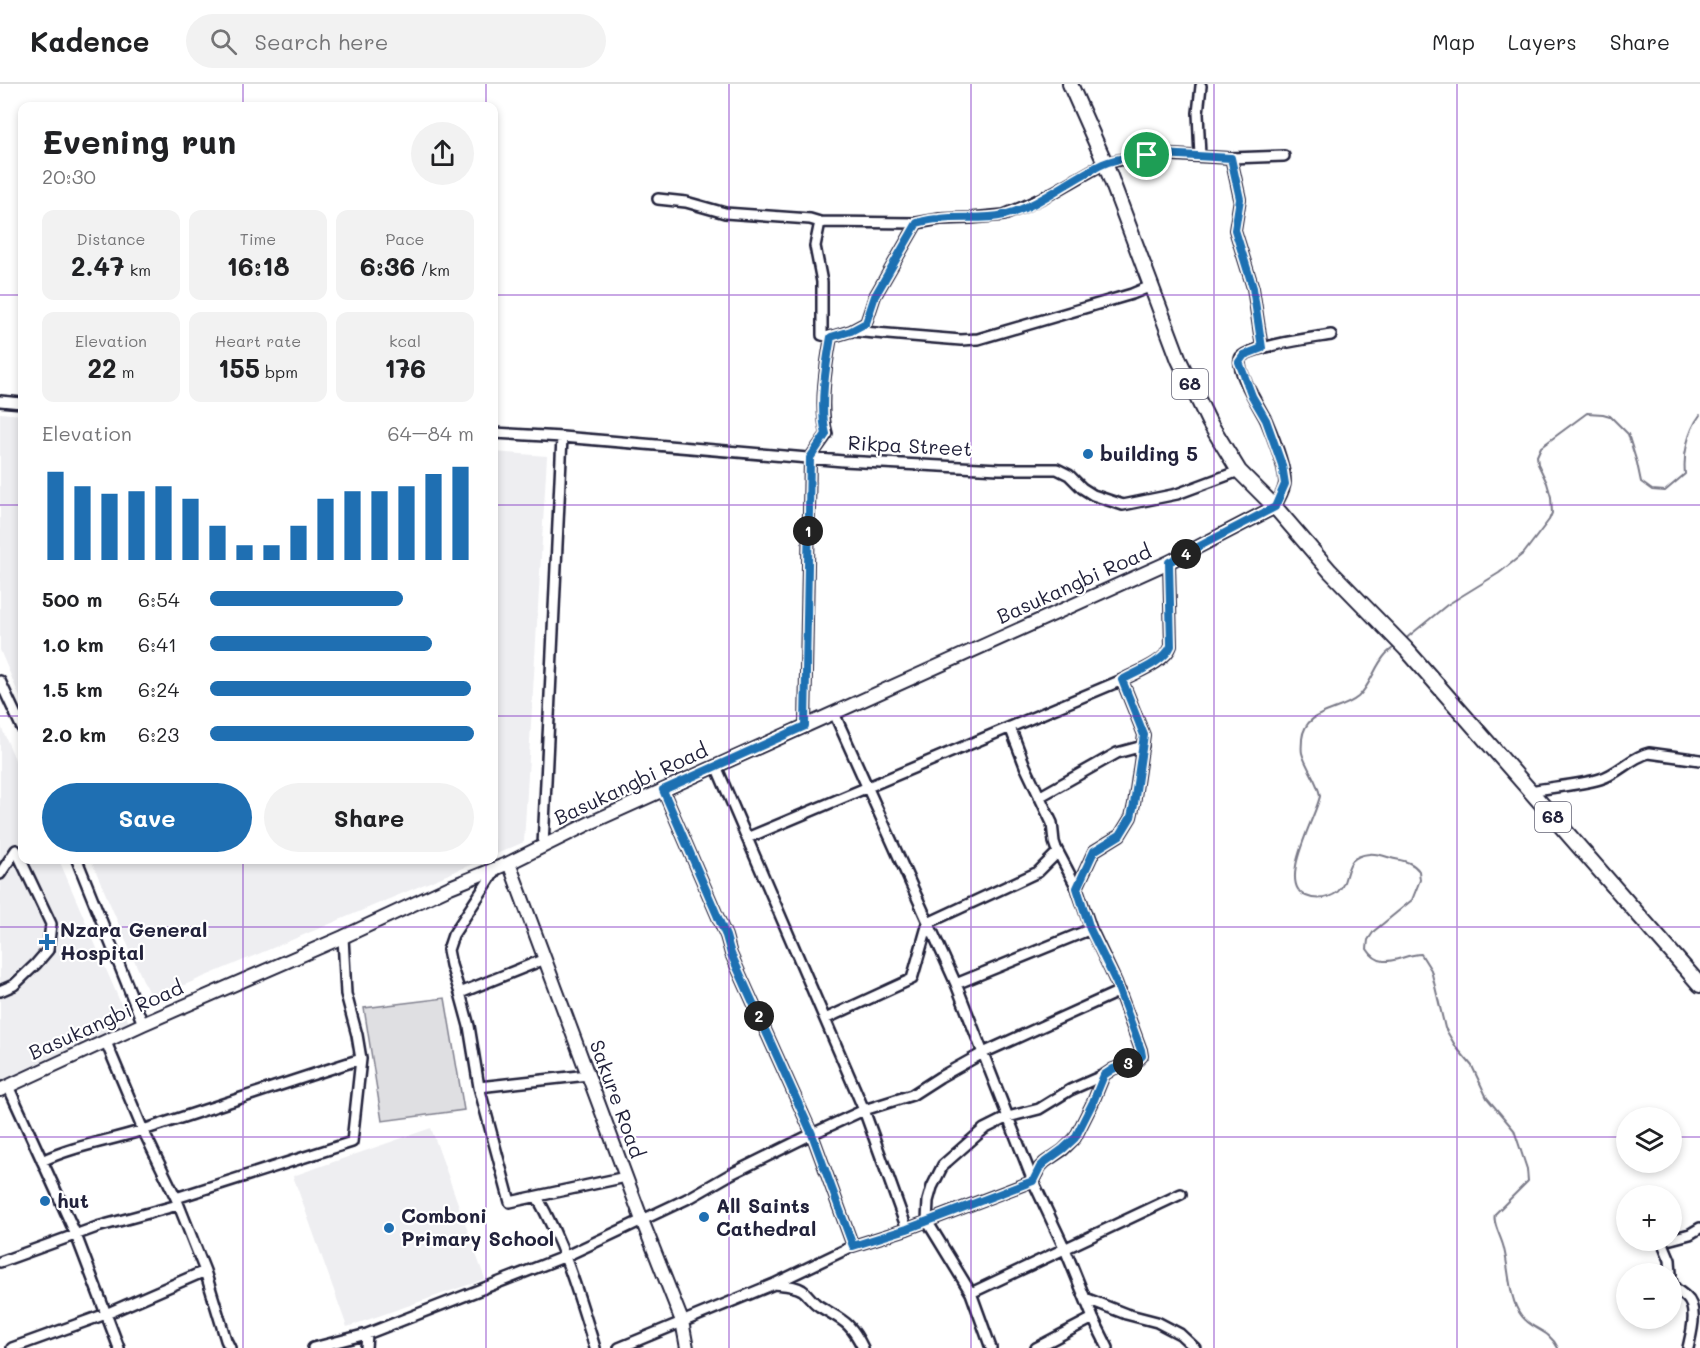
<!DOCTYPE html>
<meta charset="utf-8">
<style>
body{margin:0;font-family:Mali,sans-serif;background:#f2f2f2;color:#202124;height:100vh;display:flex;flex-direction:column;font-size:22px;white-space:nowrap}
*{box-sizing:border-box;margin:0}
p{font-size:20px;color:#757577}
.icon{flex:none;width:33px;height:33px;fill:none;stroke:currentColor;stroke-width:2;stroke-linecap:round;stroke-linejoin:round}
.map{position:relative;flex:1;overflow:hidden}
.details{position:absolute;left:18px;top:18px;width:480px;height:762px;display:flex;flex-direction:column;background:#fff;border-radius:12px;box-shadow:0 3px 9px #0003}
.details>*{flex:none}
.tools{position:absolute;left:1616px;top:1023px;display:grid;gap:12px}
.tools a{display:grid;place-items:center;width:66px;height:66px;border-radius:50%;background:#fff;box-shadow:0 3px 9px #0003;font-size:30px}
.pin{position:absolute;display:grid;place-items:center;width:51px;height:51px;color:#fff;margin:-26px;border:3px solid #fff;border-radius:50%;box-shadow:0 2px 6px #0007}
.km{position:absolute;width:30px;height:30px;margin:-15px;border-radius:50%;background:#222;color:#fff;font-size:16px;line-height:30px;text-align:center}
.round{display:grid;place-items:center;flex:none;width:63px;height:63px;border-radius:32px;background:#f2f2f2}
.headline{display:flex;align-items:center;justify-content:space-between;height:102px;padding:0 24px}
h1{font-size:33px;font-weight:800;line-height:45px}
.figures{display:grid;grid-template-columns:repeat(3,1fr);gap:9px;height:102px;padding:6px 24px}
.figures div{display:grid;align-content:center;border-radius:12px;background:#f2f2f2;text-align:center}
.figures b{font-size:26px;font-weight:800}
.figures small{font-size:16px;font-weight:400}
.figures p{font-size:16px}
.chart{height:168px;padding:12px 24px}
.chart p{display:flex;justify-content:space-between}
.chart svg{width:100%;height:108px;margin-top:6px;stroke:#1f6fb2;stroke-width:6}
.button{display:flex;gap:12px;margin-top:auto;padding:12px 24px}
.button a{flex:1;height:69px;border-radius:36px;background:#1f6fb2;color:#fff;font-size:24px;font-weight:800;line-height:69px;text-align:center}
.button a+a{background:#f2f2f2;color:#202124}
ul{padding:0 24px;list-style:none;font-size:20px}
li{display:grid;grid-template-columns:96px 72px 1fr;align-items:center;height:45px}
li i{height:15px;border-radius:8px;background:#1f6fb2}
header{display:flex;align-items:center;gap:36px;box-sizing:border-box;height:84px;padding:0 30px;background:#fff;border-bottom:2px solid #e0e0e0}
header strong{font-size:28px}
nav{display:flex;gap:33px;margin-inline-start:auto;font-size:21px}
.search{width:420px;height:54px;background:#f2f2f2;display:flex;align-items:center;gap:15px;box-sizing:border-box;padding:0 21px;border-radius:33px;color:#757577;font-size:22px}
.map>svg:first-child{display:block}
.built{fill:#eeeef1}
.green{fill:#dfdfe2;stroke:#80808e;stroke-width:1.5}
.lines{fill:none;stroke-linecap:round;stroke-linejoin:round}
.stream{stroke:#7a7a88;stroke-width:2}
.street-casing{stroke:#22223b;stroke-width:14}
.secondary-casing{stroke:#22223b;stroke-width:16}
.primary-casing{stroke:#22223b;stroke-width:18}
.street{stroke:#fff;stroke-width:9}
.secondary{stroke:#fff;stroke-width:12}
.primary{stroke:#fff;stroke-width:14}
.route-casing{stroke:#fff;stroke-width:12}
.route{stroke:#1f6fb2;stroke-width:8}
.grid{fill:none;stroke:#7b2cbf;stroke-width:1.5;stroke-opacity:0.55}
.poi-dot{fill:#1f6fb2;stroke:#fff;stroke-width:2}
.labels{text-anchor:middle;stroke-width:4.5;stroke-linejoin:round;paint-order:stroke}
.shield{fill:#fff;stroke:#646476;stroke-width:1.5}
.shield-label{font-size:18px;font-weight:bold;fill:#22223b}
.street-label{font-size:20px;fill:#22223b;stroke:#fff}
.poi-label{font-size:20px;font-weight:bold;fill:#22223b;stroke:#fff;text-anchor:start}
</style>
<header>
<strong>Kadence</strong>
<div class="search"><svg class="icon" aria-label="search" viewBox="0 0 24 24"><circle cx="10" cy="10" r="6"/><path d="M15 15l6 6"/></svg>Search here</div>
<nav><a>Map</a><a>Layers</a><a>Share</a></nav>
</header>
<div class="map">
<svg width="1700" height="1264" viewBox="0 0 1700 1264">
<rect width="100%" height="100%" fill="#fff"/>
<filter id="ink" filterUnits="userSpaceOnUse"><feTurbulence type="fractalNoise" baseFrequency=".0167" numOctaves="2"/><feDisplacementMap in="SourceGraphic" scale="12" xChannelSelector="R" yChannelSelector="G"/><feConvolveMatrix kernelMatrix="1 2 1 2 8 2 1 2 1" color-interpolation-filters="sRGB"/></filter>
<g filter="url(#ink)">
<path class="built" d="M0 329 22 331V618L0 566Z
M494 368 547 372 524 758 494 771Z
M0 640 22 692V776H59L130 941 0 1001Z
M91 776H482L151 915Z
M431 1044 485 1195 347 1243 293 1092Z"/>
<path class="green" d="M445 914 464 1026 382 1037 364 924Z"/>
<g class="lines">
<path class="stream" d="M1404 556 1447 521 1499 489 1524 469 1549 436 1552 429 1551 413 1547 399 1538 380 1537 372 1541 363 1587 329 1603 330 1610 332 1628 350 1637 379 1641 398 1652 406 1665 407 1685 390C1683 370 1688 347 1700 331
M1397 561C1393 564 1389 567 1386 570 1374 583 1371 601 1358 613 1339 629 1305 625 1302 655 1302 660 1301 665 1302 669 1306 684 1318 697 1320 712 1316 733 1276 800 1306 812 1320 818 1339 813 1344 798 1349 784 1348 772 1369 770 1376 769 1384 772 1391 774 1402 777 1412 777 1419 787L1420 796 1412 816 1374 847 1368 856 1367 865C1382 889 1401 870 1421 870L1431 886 1445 944 1456 963 1472 982 1487 1014 1514 1046 1527 1085 1528 1097 1495 1130C1492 1139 1502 1154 1504 1165 1509 1184 1509 1216 1521 1231 1532 1247 1548 1244 1558 1264"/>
<defs>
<path id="street" d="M1200 72 1198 29 1201 2
M1231 74 1240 115 1235 146 1253 204 1262 264
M658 115 686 118 725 129 810 135 820 138 917 139
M820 138 815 162 822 198V251L831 253
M851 247 961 256 978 255 1132 210 1151 202
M0 317 22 319
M494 349 562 353 843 377 999 385H1057L1069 391 1082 404 1093 411 1123 421 1177 410 1239 387
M1275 423C1278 416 1285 406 1285 398 1285 383 1272 350 1266 336 1261 326 1233 282 1241 273 1252 262 1313 254 1331 251
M0 597 22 644
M834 629 956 900 1033 1097 1065 1165 1093 1234 1108 1264
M805 642 810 374 827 350C819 323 826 281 831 253L851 247 866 239 875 212 917 139 940 135 971 134 1004 131 1023 123 1054 108 1105 79 1129 74 1153 70 1231 74 1284 72
M716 682 864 1026 907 1145
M663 706 726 852 731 870 812 1050 853 1162
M1530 707C1551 703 1580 701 1600 695 1618 690 1631 673 1649 669L1700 676
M1039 713 1117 669 1143 662
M747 754 1122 596
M543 762 562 353
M77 776 143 940
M497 784 453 851 448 866 451 881 460 909 469 942 479 1003 510 1118 626 1093
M0 790 16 766
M1077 804 1094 767 1120 751 1131 733 1134 720 1144 651 1122 596C1137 588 1166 578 1171 562L1169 478
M956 900 1091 845
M0 907 14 901 36 880 48 866 51 840 16 766
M460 909 545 875
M825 935 912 895 928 839 1038 788 1058 768
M106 958 143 1046 176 1114 205 1187 226 1256 230 1264
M8 1002 76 1151 119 1264
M479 1003 588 991
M42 1077C73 1062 109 1057 143 1046 215 1023 288 998 361 975
M537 1113C564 1160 579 1212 595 1264
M176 1114 352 1058 361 975 357 951 346 910 343 853
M1671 1155 1690 1150 1700 1144
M1663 1156 1662 1157 1670 1176 1671 1190
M0 1178 97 1143 178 1121
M1671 1195C1673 1205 1678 1206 1686 1213 1699 1224 1691 1250 1688 1264
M774 1200C783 1201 794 1201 802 1206 808 1210 812 1218 819 1222 843 1237 850 1237 863 1264
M971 1209 1181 1110
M1085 1214 1126 1230 1157 1238 1180 1250 1195 1264
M12 1264 106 1230 205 1187
M313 1264 367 1250 566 1172 691 1113 731 1090 812 1050 864 1026 912 1011 940 993 983 969 1120 907
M366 1264 367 1250
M619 1264 774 1200 853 1162 907 1145 1033 1097 1040 1083 1045 1078 1063 1066 1075 1054 1093 1018 1104 991 1113 985 1138 976 1142 972 1141 966 1116 898 1091 845 1077 804 1056 764 1054 758 1052 739 1025 682 1010 643
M991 1264 971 1209 927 1137 928 1117 932 1103 943 1081 984 1045 1008 1033 1039 1025 1070 1006 1104 991
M1036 1264 1093 1234"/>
<path id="secondary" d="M509 779 642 1136 682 1237 687 1264
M0 1006 143 940 343 853 450 803 509 779 590 739 1169 478 1275 423"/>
<path id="primary" d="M1070 0 1105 79 1179 276 1209 338 1239 387 1275 423 1330 487 1406 565 1700 901"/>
</defs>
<use href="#street" class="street-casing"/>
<use href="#secondary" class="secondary-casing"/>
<use href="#primary" class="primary-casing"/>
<use href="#street" class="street"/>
<use href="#secondary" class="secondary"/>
<use href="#primary" class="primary"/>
</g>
</g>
<g class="lines" filter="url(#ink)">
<defs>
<path id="route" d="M1162 70 1231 74 1240 115 1235 146 1253 204 1262 264 1244 271 1239 278 1252 312 1266 336 1282 381 1285 400 1275 423 1169 478 1171 562C1165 577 1137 588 1122 596L1144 651 1134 720 1131 733 1120 751 1094 767 1077 804 1090 845 1116 898 1141 966 1142 972 1138 976 1113 985 1104 991 1093 1018 1075 1054 1063 1065 1045 1078 1040 1083 1033 1097 907 1145 853 1162 812 1050 731 870 726 852 663 706 805 642 810 374 826 350C819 323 826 281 831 253L851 247 866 239 875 212 917 139C924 137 932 135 939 135 961 132 983 136 1004 131 1040 122 1070 95 1103 80 1116 74 1148 70 1162 70Z"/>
</defs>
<use href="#route" class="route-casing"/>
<use href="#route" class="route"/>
</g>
<path class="grid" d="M243 0V22M486 0V22M729 0V1264M971 0V1264M1214 0V1264M1457 0V1264M0 211H22M494 211H1700M0 421H22M494 421H1700M0 632H22M494 632H1700M243 776V1264M486 776V1264M0 843H1700M0 1053H1626M1671 1053H1700"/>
<g class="poi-dot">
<circle cx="1088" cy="370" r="6"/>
<path d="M44 849h6v6h6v6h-6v6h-6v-6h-6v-6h6z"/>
<circle cx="45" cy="1117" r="6"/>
<circle cx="704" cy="1133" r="6"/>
<circle cx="389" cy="1144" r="6"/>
</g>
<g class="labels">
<g class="shield">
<rect x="1172" y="285" width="36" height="30" rx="4.5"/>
<rect x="1535" y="718" width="36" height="30" rx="4.5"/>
</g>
<g class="shield-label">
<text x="1190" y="306">68</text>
<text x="1553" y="739">68</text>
</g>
<g class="street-label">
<text transform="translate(910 362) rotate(3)" y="7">Rikpa Street</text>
<text transform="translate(1074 500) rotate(-24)" y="7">Basukangbi Road</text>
<text transform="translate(631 700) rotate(-25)" y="7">Basukangbi Road</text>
<text transform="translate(106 936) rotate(-24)" y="7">Basukangbi Road</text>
<text transform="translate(617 1015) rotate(70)" y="7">Sakure Road</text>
</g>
<g class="poi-label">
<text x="1100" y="377">building 5</text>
<text x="60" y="853">Nzara General<tspan x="60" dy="23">Hospital</tspan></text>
<text x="57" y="1124">hut</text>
<text x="716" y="1129">All Saints<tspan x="716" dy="23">Cathedral</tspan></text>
<text x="401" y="1139">Comboni<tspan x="401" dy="23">Primary School</tspan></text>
</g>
</g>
</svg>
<div class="tools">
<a><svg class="icon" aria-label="layers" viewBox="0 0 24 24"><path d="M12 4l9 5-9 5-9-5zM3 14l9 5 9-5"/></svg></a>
<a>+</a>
<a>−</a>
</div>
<div class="pin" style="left:1147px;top:71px;background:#1e9e55"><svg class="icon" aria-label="arrive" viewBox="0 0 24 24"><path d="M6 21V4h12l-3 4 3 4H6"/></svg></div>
<b class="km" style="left:808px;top:447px">1</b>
<b class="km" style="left:759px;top:932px">2</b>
<b class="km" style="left:1128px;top:979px">3</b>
<b class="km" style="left:1186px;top:470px">4</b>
<section class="details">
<div class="headline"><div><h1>Evening run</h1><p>20:30</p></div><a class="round"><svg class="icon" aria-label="share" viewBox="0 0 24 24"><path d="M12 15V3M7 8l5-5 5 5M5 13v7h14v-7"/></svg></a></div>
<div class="figures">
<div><p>Distance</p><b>2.47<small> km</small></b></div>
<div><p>Time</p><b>16:18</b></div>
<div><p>Pace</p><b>6:36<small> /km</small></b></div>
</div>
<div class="figures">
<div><p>Elevation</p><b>22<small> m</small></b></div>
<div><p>Heart rate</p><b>155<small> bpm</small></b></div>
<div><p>kcal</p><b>176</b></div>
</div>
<div class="chart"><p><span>Elevation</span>64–84 m</p>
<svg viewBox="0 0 160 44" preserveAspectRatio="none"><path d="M5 44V8M15 44V14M25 44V17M35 44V16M45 44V14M55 44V19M65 44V30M75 44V38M85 44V38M95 44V30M105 44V19M115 44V16M125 44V16M135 44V14M145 44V9M155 44V6"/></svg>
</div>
<ul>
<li><b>500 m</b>6:54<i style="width:73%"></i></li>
<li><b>1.0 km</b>6:41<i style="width:84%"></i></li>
<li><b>1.5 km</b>6:24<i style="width:99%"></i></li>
<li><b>2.0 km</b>6:23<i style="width:100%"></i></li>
</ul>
<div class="button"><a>Save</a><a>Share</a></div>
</section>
</div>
